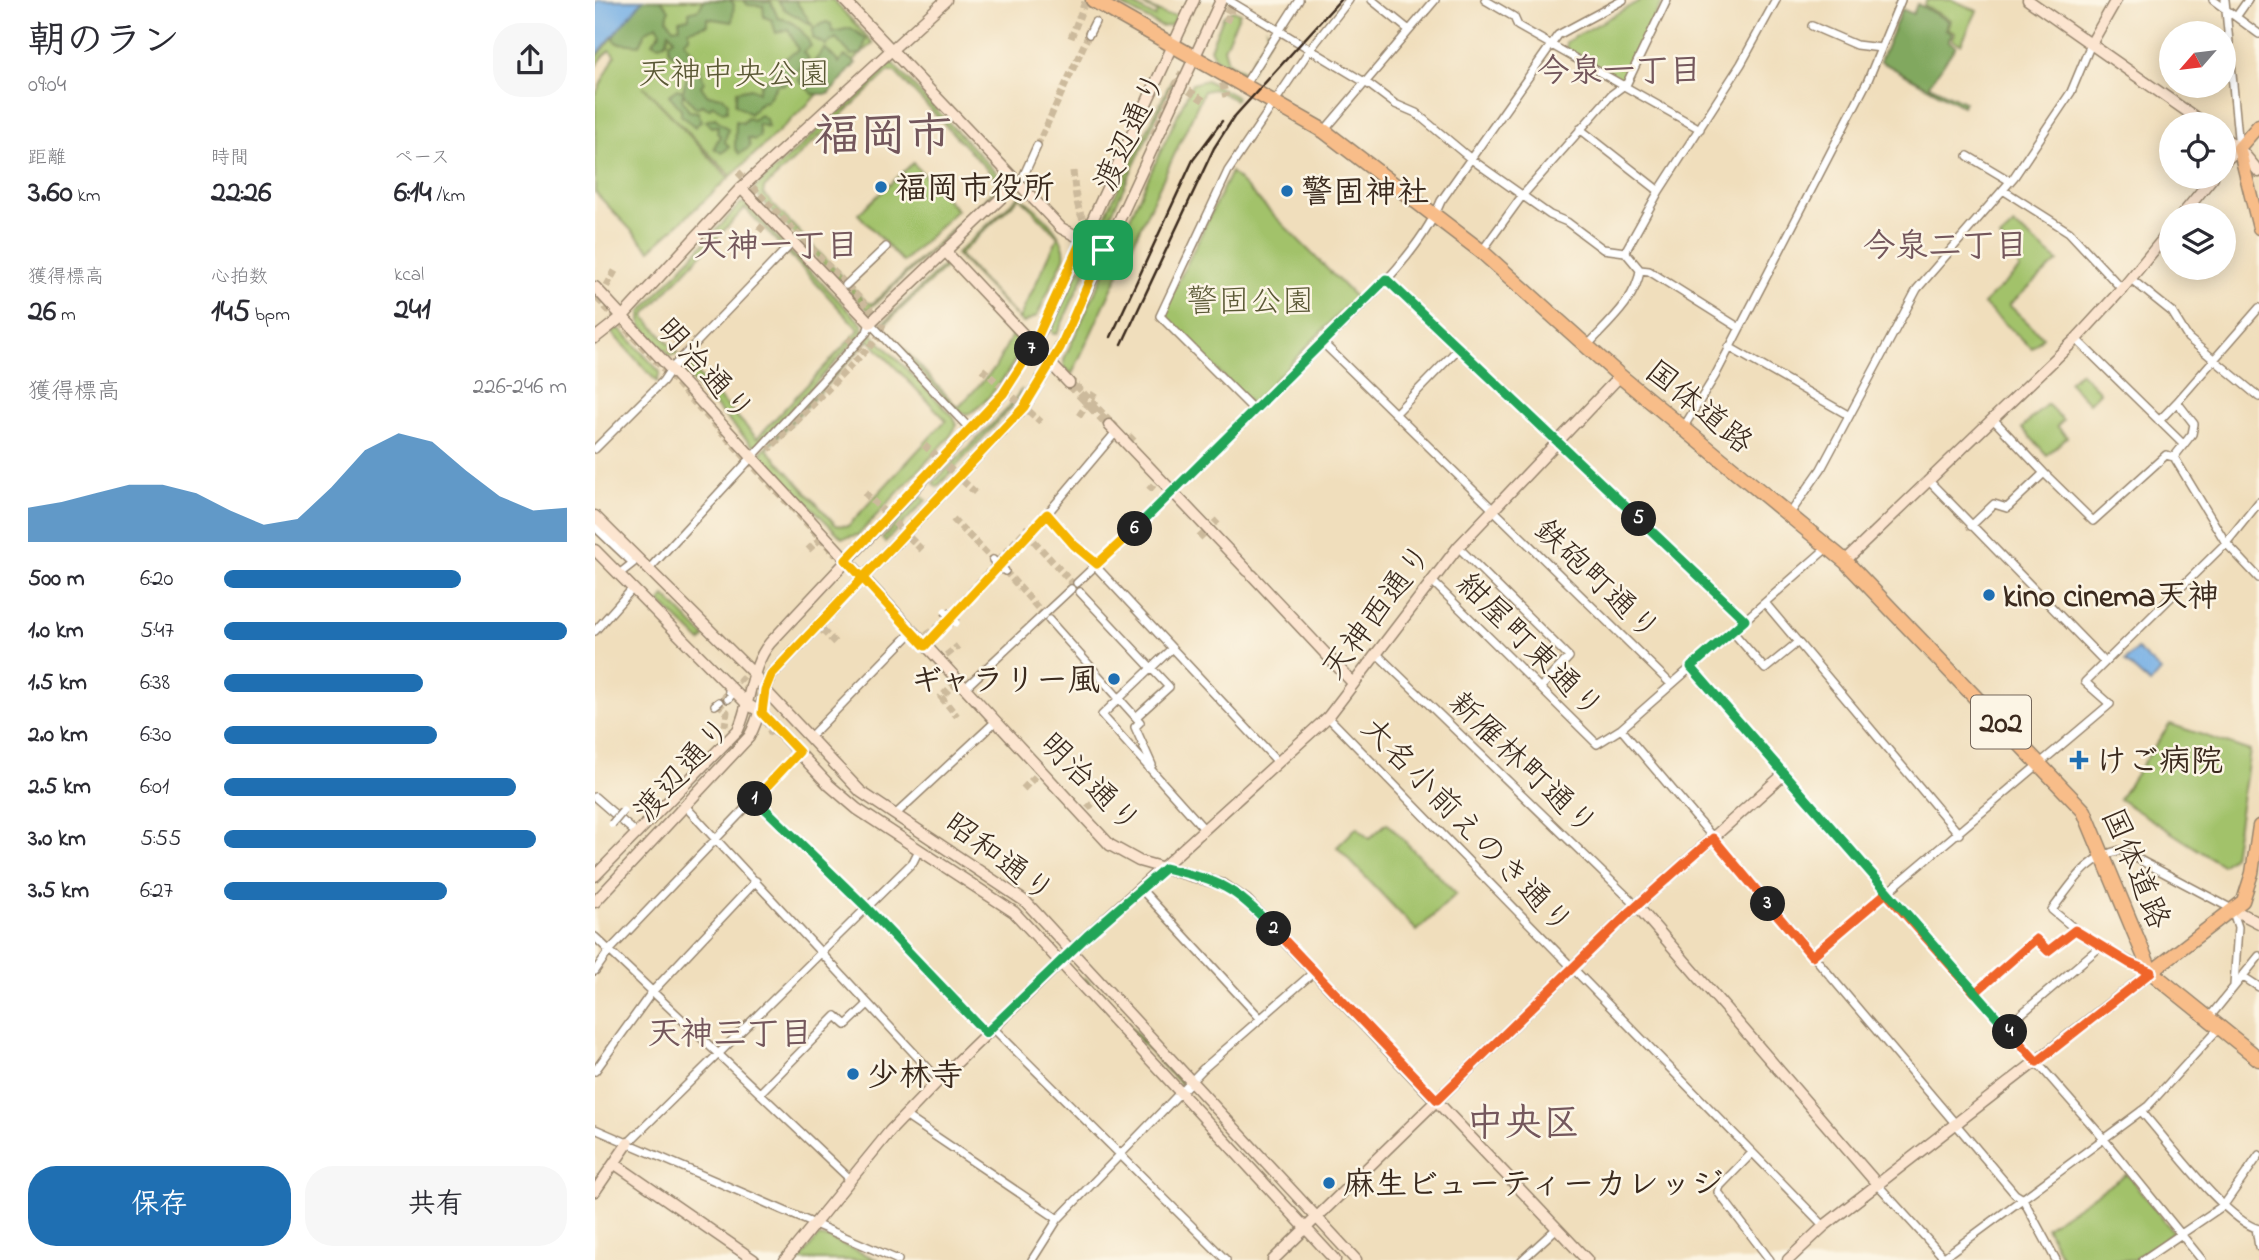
<!DOCTYPE html>
<html lang="ja">
<meta charset="utf-8">
<style>
body{margin:0;font-family:"Indie Flower","Klee One",sans-serif;background:#f7f7f7;color:#2b2b33;height:100vh;display:flex;flex-direction:column;font-size:26px;white-space:nowrap}
*{box-sizing:border-box;margin:0}
p{font-size:23px;color:#7c7c81}
.icon{flex:none;width:38px;height:38px;fill:none;stroke:currentColor;stroke-width:2;stroke-linecap:round;stroke-linejoin:round}
.map{position:relative;flex:1;overflow:hidden}
.side{display:flex;flex-direction:column;background:#fff;width:595px}
.side>*{flex:none}
.needle{width:46px;rotate:242deg}
.buttons{position:absolute;left:1564px;top:21px;display:grid;gap:14px}
.buttons a{display:grid;place-items:center;width:77px;height:77px;border-radius:50%;background:#fff;box-shadow:0 4px 18px #0003;font-size:35px}
.pin{position:absolute;display:grid;place-items:center;width:60px;height:60px;color:#fff;margin:-30px;border-radius:14px;box-shadow:0 4px 10px #0006}
.km{position:absolute;width:35px;height:35px;margin:-18px;border-radius:50%;background:#222;color:#fff;font-size:19px;line-height:35px;text-align:center}
.round{display:grid;place-items:center;flex:none;width:74px;height:74px;border-radius:28px;background:#f7f7f7}
.head{display:flex;align-items:center;justify-content:space-between;height:119px;padding:0 28px}
h1{font-size:38px;font-weight:700;line-height:52px}
.stats{display:grid;grid-template-columns:repeat(3,1fr);gap:10px;height:119px;padding:7px 28px}
.stats div{display:grid;align-content:center}
.stats b{font-size:30px;font-weight:700}
.stats small{font-size:19px;font-weight:400}
.stats p{font-size:19px}
.chart{height:196px;padding:14px 28px}
.chart p{display:flex;justify-content:space-between}
.chart svg{width:100%;height:126px;margin-top:7px;fill:#1f6fb2;opacity:.7}
.primary-button{display:flex;gap:14px;margin-top:auto;padding:14px 28px}
.primary-button a{flex:1;height:80px;border-radius:28px;background:#1f6fb2;color:#fff;font-size:28px;font-weight:700;line-height:80px;text-align:center}
.primary-button a+a{background:#f7f7f7;color:#2b2b33}
ul{padding:0 28px;list-style:none;font-size:23px}
li{display:grid;grid-template-columns:112px 84px 1fr;align-items:center;height:52px}
li i{height:18px;border-radius:9px;background:#1f6fb2}
main{display:flex;flex:1;min-height:0}
.map>svg:first-child{display:block}
.green{fill:#a2c26a;stroke:#6e7644;stroke-width:2;fill-rule:evenodd}
.forest{fill:#81a85e;stroke:#5e693e;stroke-width:2}
.water{fill:#75afe5;stroke:#586c82;stroke-width:2}
.lines{fill:none;stroke-linecap:round;stroke-linejoin:round}
.street-tunnel{stroke:#ccba9c;stroke-width:7;stroke-dasharray:7 3.5;stroke-linecap:butt}
.secondary-tunnel{stroke:#ccba9c;stroke-width:10;stroke-dasharray:10 5;stroke-linecap:butt}
.street-casing{stroke:#96846d;stroke-width:10}
.secondary-casing{stroke:#96846d;stroke-width:13}
.primary-casing{stroke:#96846d;stroke-width:15}
.highway-casing{stroke:#96846d;stroke-width:17}
.street{stroke:#fff;stroke-width:7}
.secondary{stroke:#fce5d0;stroke-width:10}
.primary{stroke:#f8bd89;stroke-width:12}
.highway{stroke:#f8bd89;stroke-width:14}
.rail{stroke:#3b2a1e;stroke-width:2.5}
.street-bridge-casing{stroke:#96846d;stroke-width:10;stroke-linecap:butt}
.street-bridge{stroke:#fff;stroke-width:7}
.split-1-casing{stroke:#fff;stroke-width:14}
.split-2-casing{stroke:#fff;stroke-width:14}
.split-3-casing{stroke:#fff;stroke-width:14}
.split-4-casing{stroke:#fff;stroke-width:14}
.split-5-casing{stroke:#fff;stroke-width:14}
.split-6-casing{stroke:#fff;stroke-width:14}
.split-7-casing{stroke:#fff;stroke-width:14}
.split-8-casing{stroke:#fff;stroke-width:14}
.split-1{stroke:#f5b400;stroke-width:9}
.split-2{stroke:#22a559;stroke-width:9}
.split-3{stroke:#f0652b;stroke-width:9}
.split-4{stroke:#f0652b;stroke-width:9}
.split-5{stroke:#22a559;stroke-width:9}
.split-6{stroke:#22a559;stroke-width:9}
.split-7{stroke:#f5b400;stroke-width:9}
.split-8{stroke:#f5b400;stroke-width:9}
.poi-dot{fill:#1f6fb2;stroke:#fcf5e5;stroke-width:2.5}
.labels{text-anchor:middle;stroke-width:5;stroke-linejoin:round;paint-order:stroke}
.shield{fill:#fcf5e5;stroke:#75675a;stroke-width:2}
.shield-label{font-size:30px;font-weight:bold;fill:#3b2a1e}
.park-label{font-size:32px;fill:#5a5835;stroke:#fcf5e5}
.street-label{font-size:32px;fill:#3b2a1e;stroke:#fcf5e5}
.poi-label{font-size:32px;font-weight:bold;fill:#3b2a1e;stroke:#fcf5e5;text-anchor:start}
.neighbourhood-label{font-size:33px;font-weight:bold;fill:#74575c;stroke:#fcf5e5}
.district-label{font-size:38px;font-weight:bold;fill:#74575c;stroke:#fcf5e5}
.town-label{font-size:46px;font-weight:bold;fill:#74575c;stroke:#fcf5e5}
</style>
<main>
<section class="side">
<div class="head"><div><h1>朝のラン</h1><p>09:04</p></div><a class="round"><svg class="icon" aria-label="share" viewBox="0 0 24 24"><path d="M12 15V3M7 8l5-5 5 5M5 13v7h14v-7"/></svg></a></div>
<div class="stats">
<div><p>距離</p><b>3.60<small> km</small></b></div>
<div><p>時間</p><b>22:26</b></div>
<div><p>ペース</p><b>6:14<small> /km</small></b></div>
</div>
<div class="stats">
<div><p>獲得標高</p><b>26<small> m</small></b></div>
<div><p>心拍数</p><b>145<small> bpm</small></b></div>
<div><p>kcal</p><b>241</b></div>
</div>
<div class="chart"><p><span>獲得標高</span>226–246 m</p>
<svg viewBox="0 0 160 44" preserveAspectRatio="none"><path d="M0 44V32L10 30L20 27L30 24L40 24L50 27L60 33L70 38L80 36L90 25L100 12L110 6L120 9L130 19L140 28L150 33L160 32V44z"/></svg>
</div>
<ul>
<li><b>500 m</b>6:20<i style="width:69%"></i></li>
<li><b>1.0 km</b>5:47<i style="width:100%"></i></li>
<li><b>1.5 km</b>6:38<i style="width:58%"></i></li>
<li><b>2.0 km</b>6:30<i style="width:62%"></i></li>
<li><b>2.5 km</b>6:01<i style="width:85%"></i></li>
<li><b>3.0 km</b>5:55<i style="width:91%"></i></li>
<li><b>3.5 km</b>6:27<i style="width:65%"></i></li>
</ul>
<div class="primary-button"><a>保存</a><a>共有</a></div>
</section>
<div class="map">
<svg width="1664" height="1260" viewBox="0 0 1664 1260">
<rect width="100%" height="100%" fill="#fcf5e5"/>
<filter id="ink" filterUnits="userSpaceOnUse"><feTurbulence type="fractalNoise" baseFrequency=".0143" numOctaves="2"/><feDisplacementMap in="SourceGraphic" scale="14" xChannelSelector="R" yChannelSelector="G"/><feConvolveMatrix kernelMatrix="1 2 1 2 8 2 1 2 1" color-interpolation-filters="sRGB"/></filter>
<filter id="wash" filterUnits="userSpaceOnUse"><feTurbulence type="fractalNoise" baseFrequency=".00686" numOctaves="4" result="noise"/><feDisplacementMap in="SourceGraphic" scale="28" xChannelSelector="R" yChannelSelector="G"/><feGaussianBlur stdDeviation="1.57" result="paint"/><feColorMatrix in="noise" values="0 0 0 0 0 0 0 0 0 0 0 0 0 0 0 0 0 1.4 0 .05"/><feComposite in="paint" operator="in"/></filter>
<g filter="url(#wash)">
<rect width="100%" height="100%" fill="#f0debc"/>
<path class="green" d="M47 0H238L278 43 136 176 48 86 134 178 55 250 0 192V95L20 56 14 50 0 67V60Z
M517 0H530L560 17 562 13 539 0 571 15H583L576 25 567 27Z
M1046 0H1068L1028 79 1023 81 971 50V42Z
M1332 0H1358L1382 11 1366 44 1357 40 1360 33 1352 29 1356 20 1329 6Z
M638 10 645 13 629 48 633 62 650 72 673 33 672 29 677 34 655 72 649 75 621 59 615 49 629 15Z
M297 63 410 182 273 310 160 193V188ZM294 71 300 72 403 181V187L278 303H272L168 194 169 188Z
M577 79 579 80 512 223 509 222 508 220Z
M611 80 642 97 640 100 619 89 609 91 477 374 469 367V359L597 84Z
M318 163 362 210 308 262 263 214Z
M636 172 760 297 656 404 567 315Z
M424 196C440 207 474 237 469 258L442 316 428 323 361 254ZM425 197 463 237 424 319 364 255Z
M146 203 152 204 188 244 184 248V244L150 208 51 313 50 317 83 354 75 356 46 325V312Z
M1419 225 1463 261 1414 305 1448 337 1437 348 1388 304 1425 269 1405 238Z
M195 251 267 324 268 332 163 445H157L88 372 89 360 162 438 264 330 194 254H191Z
M354 263 422 333 426 345C422 363 390 408 372 414L362 411 284 327 349 265ZM353 265 417 335 400 368 363 408 288 326Z
M490 267 491 271 462 334H458L456 330 485 268Z
M19 329H25L65 372 62 382 16 332Z
M277 334 358 416 362 425 354 438 263 535 247 538 168 458 166 452ZM274 340 351 420 253 526 241 525 172 449Z
M1485 372 1505 392 1494 403 1474 382Z
M427 389 417 407 342 487 338 483 412 409Z
M1452 404 1468 420 1462 426 1472 437 1452 455 1427 428Z
M326 496 331 500 290 542 287 539Z
M70 596 110 637 106 642 65 602Z
M1575 724 1655 751 1638 856 1627 865 1524 799Z
M792 823 861 894 822 931 742 847 762 827 774 839Z
M490 978 587 1082 585 1084 488 980Z
M1532 1174 1578 1232 1538 1260H1468L1451 1227Z
M223 1237 233 1238 283 1260H205Z"/>
<path class="forest" d="M45 0H66L74 10 72 19 78 28 85 27 84 20 94 18V12L104 9 109 0H135L139 4 137 22 112 18V25L94 30V37L89 41 101 57 109 82 106 86 112 95 128 97 133 103 132 111 128 112 118 105 114 109 107 105 101 108 88 93 87 99 94 111 103 112 106 121 100 127 86 115V109L74 95 82 89 88 91 94 69 74 51V43L79 39 74 32 72 41 65 45 57 43 66 32 62 25 50 32 45 45 22 43 19 40 20 33Z
M148 0 176 2 183 18C200 20 210 33 216 46L208 52 214 59 198 76H192L190 84 182 85 172 101 165 103 155 114 140 104 142 91 156 88 163 92 167 82 175 78 179 66 203 50 193 29 181 33 177 20 169 17 168 6 153 5Z
M200 0 218 26 189 9 183 1Z
M1322 4 1354 21 1350 29 1357 34 1353 41 1361 46 1334 85 1369 102 1367 106 1285 61 1307 9 1318 14Z
M231 22 236 24 237 32 256 28 271 39 267 54 256 55 241 38 231 45 218 38V28Z
M230 48 244 63 250 56 261 63 234 94H218L203 80 216 65 219 72 213 78 216 82 227 70 219 62Z
M165 115 171 119 173 127 163 124 165 136 160 140 153 138 155 147 144 154 140 148 141 121 148 123 152 118 158 120Z
M120 118 133 129 130 142 134 147 127 153 119 148 125 136 122 133 123 126 116 127 111 121Z"/>
<path class="water" d="M3 0H48L0 57V3Z
M1542 649 1566 671 1555 684 1530 661Z"/>
</g>
<g filter="url(#ink)">
<g class="lines">
<path class="street-tunnel" d="M621 3 636 11
M631 22 641 0
M476 38 490 2 499 7
M625 73 631 97
M585 85 611 102
M558 134 587 72
M442 146 494 34
M478 171C483 224 487 229 535 251
M143 172 288 323 284 337 174 449
M164 231 177 215
M20 271 4 300 241 555
M253 338 266 350
M65 360 88 337
M387 369 446 422
M474 378 521 427
M484 416 501 391
M534 441 541 434
M329 445 382 494
M554 490 566 476
M270 493 327 550
M358 519 398 560
M604 538 623 520
M439 541 485 592
M213 550 225 539
M410 571 451 617
M368 600 433 527
M220 623 240 643
M323 642 346 624
M343 662 363 646
M155 669 145 680 159 695 165 709
M361 682 346 697 362 716
M127 695 129 696
M123 703 132 712 130 726
M170 720 177 735
M428 789 444 773
M485 816 504 797"/>
<path class="secondary-tunnel" d="M474 383 514 425"/>
<defs>
<path id="street" d="M633 0 776 86 800 104 821 113 876 159 955 215 972 222 1008 249 1030 252
M777 0 814 30
M890 0 919 17 923 26 1105 129
M1618 0 1664 34
M1630 0 1644 148
M1641 17 1653 0
M1217 26 1261 45 1286 48
M494 34 500 22
M649 86 704 0
M985 129 1064 191
M729 131 840 0
M1373 156 1415 181
M428 177 442 146
M1408 190 1474 232 1527 289
M887 251 927 196 1016 95 1032 83 1072 0
M1030 252 1064 191 1146 64 1181 0
M1030 252 1045 270
M1045 270 1054 271 1143 327
M791 279 1150 620
M1536 279 1577 312 1593 338 1664 397
M251 285 291 247
M1664 308 1582 402 1599 424 1597 434 1579 457 1631 543 1664 578
M1481 339 1588 444
M728 343 1076 684
M992 346C1011 325 1042 299 1045 270
M1134 347 1253 415
M660 411 565 316 633 171 714 51 754 0
M801 413 864 348
M1564 421 1582 402
M1088 428 1120 376 1273 80 1306 0
M0 449 68 381 76 369 198 242
M1449 473 1498 521 1571 455 1579 457
M1335 482 1510 662
M452 514 683 762
M1194 515 1226 469 1322 289 1419 177 1476 92 1496 44
M1376 526 1399 504 1412 508 1449 473 1398 419
M0 527 38 563 24 574
M863 547 974 657 945 688
M398 560 410 571
M55 568 272 332 275 323 374 428
M836 580 1002 744 1026 729 1233 547
M482 583C560 510 636 434 712 359 756 314 822 260 846 201L963 35 1028 0
M485 592 574 687 541 717
M1171 604 1364 834
M454 620 545 722 540 727 557 765 554 768
M0 631 38 588
M1137 631 1170 669 1203 642
M330 646 452 514 521 432
M573 652 507 715 610 830
M781 653 1043 907
M1096 667 1503 1132 1607 1260
M370 688 476 589
M133 699 137 694 134 691
M120 705 124 702
M733 717 1229 1226
M1026 729 1420 1194 1428 1199 1461 1260
M214 738 317 632
M0 797 41 833
M159 799 272 908 391 1033
M91 807 344 1080
M301 814 400 722
M546 889 666 1019
M0 937 255 1179
M1217 956 1515 704 1490 682 1631 543 1664 502
M0 971 14 951 204 752
M1554 971 1492 939 1457 910C1478 883 1491 857 1526 850L1637 909 1643 927 1639 986
M1647 976 1664 987
M1380 993 1441 939 1453 951 1480 930
M1613 1019 1664 956
M397 1027 631 1260
M1411 1027 1506 946
M0 1071 57 992 161 881
M165 1093 241 1016 251 1025 273 1004
M1546 1111C1572 1140 1631 1221 1664 1229
M309 1115 463 1219
M0 1129 303 1260
M33 1143 318 862 324 850
M1157 1153 1125 1186 1123 1192 1175 1260
M1283 1185 1350 1259
M1661 1228 1664 1247
M437 1260 463 1219 608 1069 720 971
M927 1260 962 1228
M1345 1260 1553 1106 1624 1028
M1548 1260 1629 1205 1664 1155"/>
<path id="secondary" d="M249 0 466 228 508 250
M1433 0 1610 124
M1496 44 1521 0
M1629 138 1644 148 1664 172
M1629 162 1644 148
M146 188 275 323 423 182
M1587 215 1618 177
M350 251 474 383
M0 287 515 845 544 861 629 885 651 900 992 1260
M0 338 28 316 146 188 351 0
M514 425 653 571
M0 516 160 675 170 690 266 792 431 902 761 1260
M0 550 152 704 167 713 234 785 262 809 419 912 740 1260
M1250 561 1481 339 1527 289 1577 228
M657 575 758 683
M0 876 143 730C156 702 155 667 175 643L408 394 446 331 599 0
M0 902 154 737C166 716 167 696 176 675L429 407 465 348 626 0
M1043 907 1283 1185
M1637 909 1664 923
M20 1164 159 1260
M0 1191 33 1143
M190 1260 295 1131 344 1080 492 936 733 717 863 547 1025 376
M678 1260 1036 911 1189 774
M1193 1260 1229 1226 1556 972"/>
<path id="primary" d="M1664 125 1644 148 1664 228
M1556 972 1648 901 1657 873 1664 826"/>
<path id="highway" d="M498 0 729 131 886 251 1025 376 1250 561 1489 811 1556 972 1664 1059"/>
</defs>
<use href="#street" class="street-casing"/>
<use href="#secondary" class="secondary-casing"/>
<use href="#primary" class="primary-casing"/>
<use href="#highway" class="highway-casing"/>
<use href="#street" class="street"/>
<use href="#secondary" class="secondary"/>
<use href="#primary" class="primary"/>
<use href="#highway" class="highway"/>
<path class="rail" d="M516 337 598 160 627 121
M527 344 619 148 639 117 745 0"/>
<defs>
<path id="street-bridge" d="M350 611 361 623
M17 824 28 811"/>
</defs>
<use href="#street-bridge" class="street-bridge-casing"/>
<use href="#street-bridge" class="street-bridge"/>
</g>
</g>
<g class="lines" filter="url(#ink)">
<defs>
<path id="split-1" d="M160 799 204 752 167 713 170 690 176 675 429 407 465 348 508 250"/>
<path id="split-2" d="M160 799 272 908 391 1033 492 936 570 868C627 882 638 886 679 929"/>
<path id="split-3" d="M679 929 842 1100 1036 911 1118 838 1173 904"/>
<path id="split-4" d="M1173 904 1217 956 1291 893 1380 993 1441 939 1453 951 1480 930 1534 963 1556 972 1442 1062 1415 1032"/>
<path id="split-5" d="M1044 519 1150 620 1096 667 1415 1032"/>
<path id="split-6" d="M540 529 791 279 1044 519"/>
<path id="split-7" d="M437 349 408 394 251 560 330 646 452 514 479 545 502 564 540 529"/>
<path id="split-8" d="M437 349 487 239 508 250"/>
</defs>
<use href="#split-1" class="split-1-casing"/>
<use href="#split-2" class="split-2-casing"/>
<use href="#split-3" class="split-3-casing"/>
<use href="#split-4" class="split-4-casing"/>
<use href="#split-5" class="split-5-casing"/>
<use href="#split-6" class="split-6-casing"/>
<use href="#split-7" class="split-7-casing"/>
<use href="#split-8" class="split-8-casing"/>
<use href="#split-1" class="split-1"/>
<use href="#split-2" class="split-2"/>
<use href="#split-3" class="split-3"/>
<use href="#split-4" class="split-4"/>
<use href="#split-5" class="split-5"/>
<use href="#split-6" class="split-6"/>
<use href="#split-7" class="split-7"/>
<use href="#split-8" class="split-8"/>
</g>
<g class="poi-dot">
<circle cx="286" cy="187" r="7"/>
<circle cx="692" cy="191" r="7"/>
<circle cx="1394" cy="595" r="7"/>
<circle cx="519" cy="679" r="7"/>
<path d="M1480.5 749.5h7v7h7v7h-7v7h-7v-7h-7v-7h7z"/>
<circle cx="258" cy="1074" r="7"/>
<circle cx="734" cy="1183" r="7"/>
</g>
<g class="labels">
<rect class="shield" x="1376" y="695.5" width="60" height="53" rx="5"/>
<g class="shield-label">
<text x="1406" y="732">202</text>
</g>
<g class="park-label">
<text x="139" y="84">天神中央公園</text>
<text x="655" y="311">警固公園</text>
</g>
<g class="street-label">
<text transform="translate(534 131) rotate(-65)" y="11">渡辺通り</text>
<text transform="translate(111 369) rotate(48)" y="11">明治通り</text>
<text transform="translate(1105 406) rotate(39)" y="11">国体道路</text>
<text transform="translate(1003 579) rotate(44)" y="11">鉄砲町通り</text>
<text transform="translate(781 611) rotate(-53)" y="11">天神西通り</text>
<text transform="translate(936 645) rotate(45)" y="11">紺屋町東通り</text>
<text transform="translate(929 763) rotate(44)" y="11">新雁林町通り</text>
<text transform="translate(87 769) rotate(-48)" y="11">渡辺通り</text>
<text transform="translate(496 782) rotate(45)" y="11">明治通り</text>
<text transform="translate(873 825) rotate(46)" y="11">大名小前えのき通り</text>
<text transform="translate(405 857) rotate(37)" y="11">昭和通り</text>
<text transform="translate(1542 868) rotate(67)" y="11">国体道路</text>
</g>
<g class="poi-label">
<text x="300" y="198">福岡市役所</text>
<text x="706" y="202">警固神社</text>
<text x="1408" y="606">kino cinema天神</text>
<text x="505" y="690" text-anchor="end">ギャラリー風</text>
<text x="1500" y="771">けご病院</text>
<text x="272" y="1085">少林寺</text>
<text x="748" y="1194">麻生ビューティーカレッジ</text>
</g>
<g class="neighbourhood-label">
<text x="1024" y="81">今泉一丁目</text>
<text x="181" y="256">天神一丁目</text>
<text x="1350" y="256">今泉二丁目</text>
<text x="135" y="1044">天神三丁目</text>
</g>
<g class="district-label">
<text x="928" y="1135">中央区</text>
</g>
<g class="town-label">
<text x="288" y="150">福岡市</text>
</g>
</g>
</svg>
<div class="buttons">
<a><svg class="needle" viewBox="-14 -14 28 28"><path d="M0-13l5 13h-10z" fill="#e53935"/><path d="M0 13l5-13h-10z" fill="#7c7c81"/></svg></a>
<a><svg class="icon" aria-label="locate" viewBox="0 0 24 24"><circle cx="12" cy="12" r="6"/><path d="M12 2v4M12 18v4M2 12h4M18 12h4"/></svg></a>
<a><svg class="icon" aria-label="layers" viewBox="0 0 24 24"><path d="M12 4l9 5-9 5-9-5zM3 14l9 5 9-5"/></svg></a>
</div>
<div class="pin" style="left:508px;top:250px;background:#1e9e55"><svg class="icon" aria-label="arrive" viewBox="0 0 24 24"><path d="M6 21V4h12l-3 4 3 4H6"/></svg></div>
<b class="km" style="left:160px;top:799px">1</b>
<b class="km" style="left:679px;top:929px">2</b>
<b class="km" style="left:1173px;top:904px">3</b>
<b class="km" style="left:1415px;top:1032px">4</b>
<b class="km" style="left:1044px;top:519px">5</b>
<b class="km" style="left:540px;top:529px">6</b>
<b class="km" style="left:437px;top:349px">7</b>
</div>
</main>
